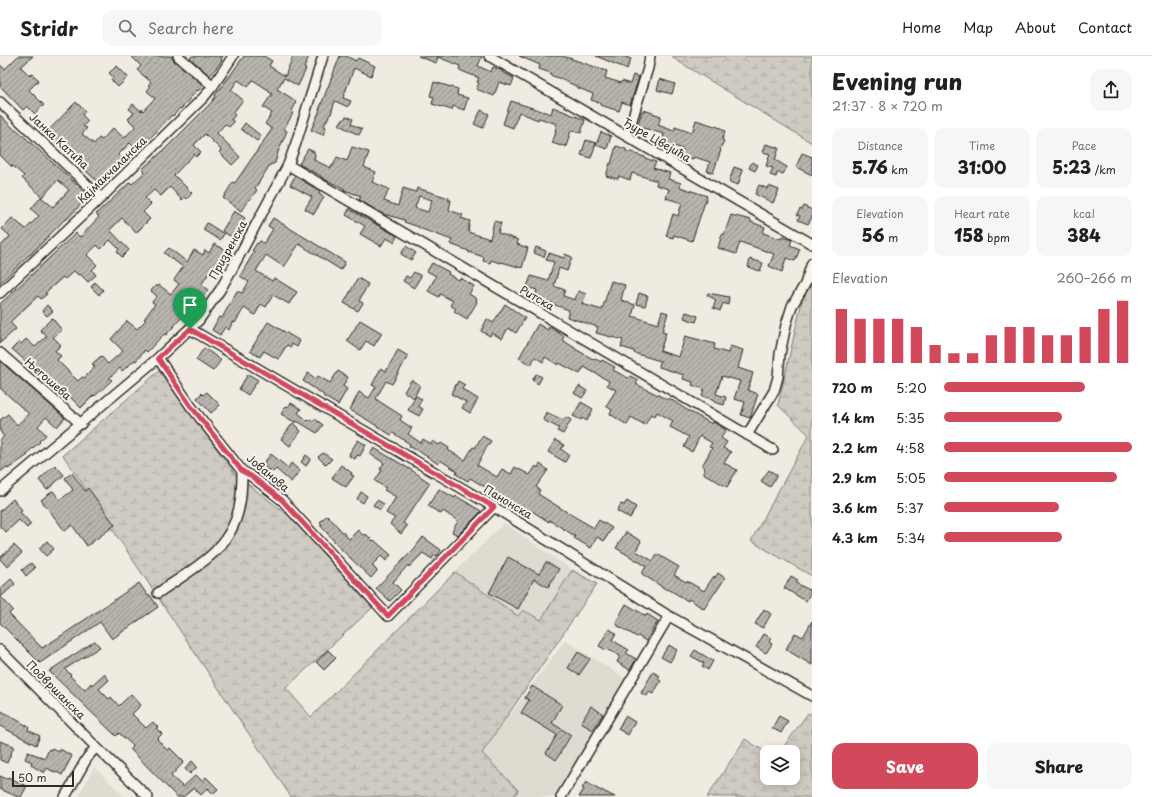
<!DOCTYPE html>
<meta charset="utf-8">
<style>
body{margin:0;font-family:"Playpen Sans",sans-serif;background:#f6f6f6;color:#202124;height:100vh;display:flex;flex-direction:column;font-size:15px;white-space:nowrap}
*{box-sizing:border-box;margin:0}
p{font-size:13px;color:#757577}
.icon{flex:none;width:22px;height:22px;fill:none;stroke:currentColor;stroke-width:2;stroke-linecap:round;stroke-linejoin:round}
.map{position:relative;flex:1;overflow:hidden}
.drawer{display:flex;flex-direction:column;background:#fff;width:340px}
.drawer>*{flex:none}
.fabs{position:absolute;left:760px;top:689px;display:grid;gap:8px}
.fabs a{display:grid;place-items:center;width:40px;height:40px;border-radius:8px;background:#fff;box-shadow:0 2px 10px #0003;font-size:20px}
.scale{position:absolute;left:12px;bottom:10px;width:62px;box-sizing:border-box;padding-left:4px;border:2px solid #2b2b2b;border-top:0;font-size:11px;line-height:14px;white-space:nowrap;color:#2b2b2b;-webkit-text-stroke:3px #f7f3e8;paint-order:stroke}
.pin{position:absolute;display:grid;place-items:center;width:34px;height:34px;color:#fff;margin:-41px -17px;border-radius:50% 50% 50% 0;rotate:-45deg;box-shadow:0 0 4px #0007}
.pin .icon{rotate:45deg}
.round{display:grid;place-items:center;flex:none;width:42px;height:42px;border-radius:12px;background:#f6f6f6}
.head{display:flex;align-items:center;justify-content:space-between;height:68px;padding:0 20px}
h1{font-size:22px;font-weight:800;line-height:30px}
.stats{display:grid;grid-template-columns:repeat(3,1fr);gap:6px;height:68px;padding:4px 20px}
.stats div{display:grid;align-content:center;border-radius:10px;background:#f6f6f6;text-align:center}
.stats b{font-size:17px;font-weight:800}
.stats small{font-size:11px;font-weight:400}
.stats p{font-size:11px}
.chart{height:112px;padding:8px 20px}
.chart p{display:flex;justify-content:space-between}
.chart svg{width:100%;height:72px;margin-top:4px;stroke:#d1495b;stroke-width:6}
.button{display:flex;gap:8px;margin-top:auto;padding:8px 20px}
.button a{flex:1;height:46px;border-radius:12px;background:#d1495b;color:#fff;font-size:16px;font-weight:800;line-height:46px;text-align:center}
.button a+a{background:#f6f6f6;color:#202124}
ul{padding:0 20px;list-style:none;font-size:13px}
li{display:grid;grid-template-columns:64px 48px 1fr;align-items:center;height:30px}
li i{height:10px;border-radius:5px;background:#d1495b}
header{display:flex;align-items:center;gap:24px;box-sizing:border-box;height:56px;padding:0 20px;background:#fff;border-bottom:1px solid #e0e0e0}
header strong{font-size:19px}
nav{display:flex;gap:22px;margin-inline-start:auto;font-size:14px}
.search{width:280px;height:36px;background:#f6f6f6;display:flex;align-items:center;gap:10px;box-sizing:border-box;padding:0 14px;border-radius:12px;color:#757577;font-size:15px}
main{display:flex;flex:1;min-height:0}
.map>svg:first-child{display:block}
.built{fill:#dedbd1}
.wetland{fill:url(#wetland-marsh);stroke:#7d7b76}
.building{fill:url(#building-hatch);stroke:#2b2b2b;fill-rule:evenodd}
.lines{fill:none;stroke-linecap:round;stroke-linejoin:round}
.minor-casing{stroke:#2b2b2b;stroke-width:12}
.minor{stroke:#f7f3e8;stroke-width:9}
.route-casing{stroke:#fff;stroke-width:8}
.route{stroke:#d1495b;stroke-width:5}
.labels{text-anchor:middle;stroke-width:4;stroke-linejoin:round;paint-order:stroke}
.street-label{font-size:11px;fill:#2b2b2b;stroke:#f7f3e8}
</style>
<header>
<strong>Stridr</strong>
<div class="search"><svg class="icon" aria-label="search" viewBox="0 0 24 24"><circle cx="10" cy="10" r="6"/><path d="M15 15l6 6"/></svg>Search here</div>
<nav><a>Home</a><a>Map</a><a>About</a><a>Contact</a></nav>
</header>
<main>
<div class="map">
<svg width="812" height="741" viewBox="0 0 812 741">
<defs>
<pattern id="wetland-marsh" width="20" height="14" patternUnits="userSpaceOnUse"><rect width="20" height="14" fill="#cfcbc2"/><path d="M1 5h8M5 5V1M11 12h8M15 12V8" fill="none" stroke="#b2aea7"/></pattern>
<pattern id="building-hatch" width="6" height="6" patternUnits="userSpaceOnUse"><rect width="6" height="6" fill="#b8b5ae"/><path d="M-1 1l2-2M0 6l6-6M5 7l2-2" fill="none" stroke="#96938e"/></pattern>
</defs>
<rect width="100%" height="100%" fill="#efebe0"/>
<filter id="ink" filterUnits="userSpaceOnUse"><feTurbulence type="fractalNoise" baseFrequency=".025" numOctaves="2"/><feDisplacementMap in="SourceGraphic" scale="8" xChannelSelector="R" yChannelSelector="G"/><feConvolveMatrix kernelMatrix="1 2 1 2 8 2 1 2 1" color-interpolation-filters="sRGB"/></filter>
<g filter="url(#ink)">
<path class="built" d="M504 467 572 514 541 564 523 554 518 560 455 516Z
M565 584 626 623 555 741H514L517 734 482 697Z
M94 711 125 741H78Z"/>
<path class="wetland" d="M673 0H812V87L673 2Z
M811 206H812V520L751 485 809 379 778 349Z
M159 315 236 419 288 459 372 552 286 632 311 661 455 516 518 560 523 554 541 564 572 514 597 528 482 697 518 734 514 741H291L63 399Z
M808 657 812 659V741H707L745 683 767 697V722H793V696H780Z"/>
<path class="building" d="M18 0H33L21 11 30 20 32 18 39 24 29 34 44 49 35 58 27 50 23 54 0 30V9L5 13Z
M131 0H171L174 5 203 29 198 35 197 34 181 53 180 52 173 60 172 59 148 84 144 80 134 91 130 87 118 99 125 106 102 130 46 77 76 46 85 55 82 59 88 65 83 70 87 72 82 78 94 88 99 82 102 84 113 72 124 82 135 71V70L128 63 134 57 129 53 133 48 141 55 142 53 143 55 155 42 147 35 150 31 148 29 151 26 137 14 141 10Z
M192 0H223L221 3 222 4 210 20 190 2Z
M244 0H264L272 5 269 10 285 20 293 0H309L304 12 306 13 298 30 284 22 277 33 296 45 294 51 292 55 293 56 292 59 284 73 287 75 278 96 275 107 270 109 259 126 255 132 257 134 250 144 249 143 241 155 223 142 233 126 235 127 272 73 265 68 272 57 263 51 272 38 269 36 270 35 253 24 248 31 238 24 231 34 243 44 233 57 235 59 231 64 234 66 229 71 225 68 217 77 240 101 232 109 219 96 221 94 205 78 194 89 201 96 196 101 194 98 174 119 192 137 187 143 185 141 182 144 170 131 161 140 154 134 145 142 151 148 143 156 150 163 136 177 122 162 110 174 129 194 122 201 117 196 119 193 110 184 101 193 97 189 87 199 97 209 92 214 96 219 88 226 80 218 78 219 74 215 65 223 63 221 45 237 47 238 41 243 38 240 10 266 16 273 0 287V248L76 177 80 181 99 161 96 158 103 151V152L130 126 132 128 145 116 142 113 164 94 210 48 216 40 215 39 224 28Z
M340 0H346L356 5 358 2 375 10 371 20 354 12 343 42 351 45 348 51 335 45 331 58H330L324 70 326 71 323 79 311 74 320 54H319Z
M418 0H482L478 10 491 16 493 11 503 15 502 16 514 22 511 30 499 26 494 40 476 33 479 27 477 26 479 22 459 14 460 10 438 1 436 7Z
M519 0H563L607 15 605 22 621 27 622 25 630 28 633 19 639 21 630 49 622 46 619 55 600 49V47L591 44 593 38 576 31V30L567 26V25L550 19 551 17 539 13 540 9Z
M596 0H623L631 3 627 13Z
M117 10 128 21 118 31 111 24 113 21 109 17Z
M660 23 675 28 672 38 657 34Z
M434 26 458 33 457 39 468 42 464 54 453 50 452 54 432 48 434 41 430 40Z
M511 45 551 58 553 51 585 64 581 77 571 74 566 91 562 89 561 90 552 87 556 76 555 75 557 68 539 62 538 64 519 56 513 72 503 68Z
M481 54 489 58 483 72 474 68Z
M644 54 661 60 658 69 674 75 675 71 692 77 696 64 721 72V73L725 75 722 84 724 85 720 93 721 94 713 117 707 115 710 106 694 101 693 103 681 99 683 93 662 86 664 78 643 72V73L637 71 642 55H644Z
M0 59 15 74 16 73 89 140 66 164 65 163 30 199H29L0 227V191L10 180 2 173 12 162 26 173 39 160 31 153 41 141 53 151 69 134 58 124 42 141 22 122 24 120 13 110 12 111 0 99Z
M346 60 353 63 351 68 362 73 359 79 339 69 342 64H344Z
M245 67 261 80 257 85 241 73Z
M601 76 611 80 607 93 596 89Z
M586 84 596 87 591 102 581 99Z
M766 88 779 92 775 104 787 111 783 118 778 116 776 121 770 119 773 112 766 110 770 98 763 96Z
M616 90 626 93V95L635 97V98L645 101V102L656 106 653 112 670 117 668 123 681 127 680 131 707 140 692 185 674 179 673 182 666 180 673 158 678 160 682 147 666 142 669 133 656 129 657 125 632 117 630 124 619 120 618 123 606 120 610 107 611 108Z
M352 91 369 96 364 111 376 116 372 126 389 133 384 145 398 150 403 132 416 136 417 132 449 142 448 144H451L449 154 463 159 461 162 470 165 468 174H469L468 176 490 183 494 165 501 167 498 177 518 184 517 188 528 192 522 212 505 207 500 206V207L491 204 490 207 483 205 484 201 468 196 469 195 450 188 452 184 419 172V171L404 166 405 164 383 158 359 144 361 140 344 134 345 133 326 124 321 121V120L299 108 308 93 314 96V97L315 98 314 104 331 112 332 109 333 110 337 101 347 105ZM419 140 432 144 428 156 415 152Z
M802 97 812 101V119L796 111Z
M752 106 758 109 755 115 749 112Z
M734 111 743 114 738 129 729 126Z
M295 120 320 135 319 138 324 141 314 158 305 153 312 141 290 129Z
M759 129 768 133 769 130 779 134 773 147 755 138Z
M804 150 812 154V161L808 168 798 164 800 160 797 159 800 153 802 154Z
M349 153 397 180 394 186 386 182 381 190 360 178 365 170 346 159Z
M234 155 245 162 233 182 222 175Z
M731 159 751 164V166L765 171 763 177 781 183 782 181 792 184 790 189 800 193 795 205 786 202 782 216 769 210 774 198 740 186 736 198 718 192 722 178 724 179Z
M273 162 345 206 341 214 299 188 284 211 266 199 256 215 272 225 274 222 297 236 289 248 273 239 266 251 261 248 255 259 244 252 235 267 233 265 229 274 225 271 220 279 212 274 219 261 222 262 237 235 242 237 249 226 240 220 254 196 252 195 257 187 258 188 260 185 264 187 273 173 268 170Z
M207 167 224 178 220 184 203 174Z
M214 188 227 195 214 220 209 217 201 229 208 234 202 242 201 241 183 262 182 261 166 279 164 278 147 296 145 294 136 305 135 304 122 315 120 312 109 322 112 324 95 340 94 339 81 352 69 340 67 342 33 310 32 311 12 293 19 286 21 288 26 283 35 291 47 280 40 274 52 262 62 274 53 281 61 289 55 295 61 300 57 304 78 325 82 321 84 322 95 311 92 308 101 300 108 308 123 295 111 283 127 265 137 273 146 264 144 263 155 248 152 246 157 240 151 235 156 229 157 231 159 229 171 238 179 228 174 224 183 211 164 197 169 192 187 206 194 194 203 199 205 194 209 197Z
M406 190 416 197 411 204 401 198Z
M536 191 546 195 544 201 534 197Z
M549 197 564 202 565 198 572 201 567 215 559 212 554 230 565 234 563 240 575 244 578 235 586 238 582 248 602 254 611 225 625 229 621 244 635 249 632 260 658 268 662 255 668 257 662 276 666 277 660 295 679 301 685 280 715 288 714 293 728 297 730 290 743 294 738 312 753 317 748 334 758 338 750 362 741 359 745 346 734 343 740 325 722 320 716 338 726 341 724 349 714 346 715 344 702 340 704 333 692 329 693 326 683 323 684 319 659 311 660 305 634 297V295L621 291 623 284 596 277 598 271 567 261 569 254 552 248V247L535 242 537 234 527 231 531 220 548 225 554 206 546 204Z
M750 203 763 207 760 215 748 211Z
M432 207 449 216 448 218 458 224 460 222 474 230 469 238 477 243 476 245 477 246 467 263 454 255 456 253 450 249 453 245 440 238 439 241 428 235 436 220 427 215Z
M414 216 421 220 414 232 403 225 406 220 410 222Z
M358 222 368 228 359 245 363 247 358 255 344 247Z
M95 226 103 234 99 239 91 231Z
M639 237 648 240 645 250 636 248Z
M708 237 729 241 728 249 723 247 720 255 713 252 716 244 707 239Z
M505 248 525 262 516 277 508 272 502 283 492 277 490 280 481 275 487 263 493 267Z
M47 249 53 255 47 260 42 255Z
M686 256 698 260 696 266 684 262Z
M360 264 382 277 374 290 366 285 360 294 347 285Z
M268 266 300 285 297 291 292 288 291 291 287 289 278 303 264 295 260 301 250 295Z
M538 268 548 274 549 271 564 280 562 284 575 292V293L593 303 594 302 601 306 602 304 615 311 613 314 628 322 630 320 638 324 636 328 668 344 669 342 687 354 712 368 713 366 726 374 721 382 727 386 723 392 731 396 724 407 737 414 727 431 703 417 705 412 702 410 712 392 709 391 712 387 700 380 692 396 684 391 689 381 670 371 673 365 657 356 655 360 651 358 645 369 631 361 627 369 610 358 612 354 606 350 616 334 607 329 609 325 584 311 580 318 559 307 558 309 545 301 543 306 535 301 531 309 519 302Z
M204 292 221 304 213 315 196 304Z
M398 294 408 300 392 328 386 325 376 342 377 343V344L402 360 400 364 412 372 408 378 421 387 423 383 431 388 433 385 439 389 441 387 449 392 448 394 465 404 473 391 475 392 482 380 491 385 483 397H484L477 409 497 421 502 413 511 418 515 411 530 419 536 410 538 412 540 408 548 414 536 431 540 434 538 438 575 461 594 472 599 464 612 472 604 485 597 481 591 492 574 482 575 480 549 464V466L532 455 528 461 516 452 497 441 496 442 488 437 490 434 470 422 468 425 456 418 457 415 440 404 438 408 428 401 409 390 410 388 393 377 391 379 366 363 350 354 359 336 369 342 376 331 372 329 381 312 386 315Z
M0 305 65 362 57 371 46 361 38 370 46 379 39 385 40 386 26 398 28 399 8 413 7 411 0 416V384L4 381 0 375V364L8 358 17 369 29 358 0 332Z
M338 315 348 321 343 330 347 333 338 349 323 340 324 339 303 325 308 317 316 323 318 320 330 327Z
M248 318 258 324 248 339 239 333Z
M536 318 542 321 538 328 532 324Z
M411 324 420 329 414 342 404 336Z
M458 325 465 329 462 333 478 343 470 357 462 352 466 346 451 338Z
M579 330 587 335 582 342 574 337Z
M207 336 220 349 211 357 197 342 202 337 203 339Z
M416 340 422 343 418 350 423 353 419 360 408 354Z
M581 346 593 353 587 365 582 362 581 364 573 360Z
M291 347 301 353 298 357 308 365 310 363 313 365 315 363 323 369 317 377 297 365 296 367 281 358 286 350 288 351Z
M546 356 563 364 566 361 571 364 563 378 557 375 559 372 543 364Z
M293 367 301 375 290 390 281 383Z
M358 384 366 389 360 400 357 399 355 403 349 400 350 398H349Z
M555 384 564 389 561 393 569 399 565 406 548 396Z
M374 392 413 415 430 427 403 467 407 470 401 478 390 468 395 462 386 457 396 441 384 434 386 432 375 425 382 414 380 413 384 407 370 398Z
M323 397 332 403 326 409 318 401Z
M271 398 288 412 291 407 300 415 291 426 276 413 273 416 270 413 269 415 262 409Z
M306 399 311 403 306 410 301 406Z
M55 409 64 419 47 434 39 424Z
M341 409 352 417 351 419 354 420 346 431 332 422Z
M769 414 777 419 770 431 761 425Z
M72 417 85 435 88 432 115 469 87 490 72 469 65 475 41 444 53 435 60 444 73 434 65 422Z
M439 433 455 442 456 440 481 455 478 459 458 479 452 476 458 465 443 455 441 458 428 450Z
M361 436 367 440 363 447 357 443Z
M13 443 22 454 20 456 31 468 27 472 19 464 6 476 0 471V455Z
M377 444 384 448 380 454 373 449Z
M627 445 636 451 630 462 617 455 621 448 624 449Z
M327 459 349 483 358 474 364 480 366 478 373 485 374 484 391 499 386 505 381 500 372 509 377 515 371 522 342 494 320 469 322 468 320 466Z
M626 476 641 485 636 495 653 505 657 498 679 511 674 519 686 526 687 525 704 535 714 520 715 522 718 517 725 522 716 536H715L704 553 689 543 688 545 668 533 667 534 642 518 646 510 616 492Z
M423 481 441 494 437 500 434 499 432 503 423 497 409 511 408 509 393 526 401 534 390 545 376 532 414 493Z
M47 485 54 493 46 500 39 492Z
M14 489 22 497 7 511 0 503V502Z
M508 501 539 518 546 506 559 513 548 531 534 523 518 553 489 537Z
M31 507 35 512 26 520 22 514Z
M791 520 798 524 796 527 811 535 806 545 784 532Z
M11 523 15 528 1 541 13 554 9 558 42 592 64 578 139 527 148 540 150 539 158 551 112 583 100 566 40 607 0 567V533Z
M626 548 646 560 647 558 658 565 646 585 638 580 637 581 618 570 616 566Z
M764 553 771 558 763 572 755 568Z
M812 565V609L790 596V595L786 593 795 577 803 581Z
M609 573 616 577 612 584 629 594 626 597 636 603 630 614 617 606 620 600 607 593 606 594 599 590Z
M764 578 771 582 769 586 772 588 766 597 756 591Z
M95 585 100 591 65 613 71 619 70 620 85 634 91 627 92 629 104 618 109 624 99 633 109 643 111 641 119 650 131 638 141 649 132 658 146 672 153 666 158 671 156 672 162 678 157 683 167 694 170 692 184 706 171 720 183 731 196 719 202 725 206 721 218 733 213 738 208 732 201 739 194 732 183 741H177L130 693 133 690 119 677 116 680 49 615Z
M669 589 677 594 670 606 661 601Z
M328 594 336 602 324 614 316 606Z
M695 594 713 605 708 614 702 610 704 607 691 600Z
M578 596 590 603 579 619 568 612Z
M653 616 660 620 658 623 661 625 653 638 649 636 647 640 641 637Z
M532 630 562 649 552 667 571 679 556 704 546 697 557 679 521 657 529 644 525 642Z
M591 650 603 658 593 674 581 667Z
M0 654 29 671 28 674 40 680 36 689 0 670Z
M625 660 635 666 628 679 618 673Z
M779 660 788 665 781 677 772 672Z
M0 685 14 690 7 707 0 704Z
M52 692 59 696 60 693 72 700 62 719 55 715 54 716 47 712 44 717 31 709 32 706 25 703 28 696 45 702 49 693 51 694Z
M192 705 197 711 190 718 185 713Z
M0 720 7 723 8 721 27 730 21 741H18L0 733Z
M586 726 601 735V734L615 741H579L584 733 582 732Z"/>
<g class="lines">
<defs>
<path id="minor" d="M178 0 213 30
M489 0 812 188
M0 46 101 142
M627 80 648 12 650 0
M288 109 773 394
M0 237 101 142 204 41 213 30 233 0
M190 273 494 451 669 560 812 640
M0 297 81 368
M158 302 190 349 242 415 251 420 282 444 388 560 494 451
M747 379 774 335 778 321 780 298 786 269 792 250 805 228 812 207
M0 435 158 302 199 264 220 234 231 215 288 109 296 87 323 0
M158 537C192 513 230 496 239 452 242 440 242 427 242 415
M0 594 96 691 148 741
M65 741 87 702 96 691
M561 741 669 560"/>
</defs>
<use href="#minor" class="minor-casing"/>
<use href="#minor" class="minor"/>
</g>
</g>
<g class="lines" filter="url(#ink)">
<defs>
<path id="route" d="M190 273 494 451 388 560 282 444 251 420 242 415 190 349 158 302Z"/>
</defs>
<use href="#route" class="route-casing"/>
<use href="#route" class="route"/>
</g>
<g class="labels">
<g class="street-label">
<text transform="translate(657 84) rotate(30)" y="4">Ђуре Цвејића</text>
<text transform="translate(59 85) rotate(43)" y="4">Јанка Катића</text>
<text transform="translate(112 114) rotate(-44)" y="4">Кајмакчаланска</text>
<text transform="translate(228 194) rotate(-61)" y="4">Призренска</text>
<text transform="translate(537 242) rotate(30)" y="4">Ритска</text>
<text transform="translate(48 323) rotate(41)" y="4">Његошева</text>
<text transform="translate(268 417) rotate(40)" y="4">Јованова</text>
<text transform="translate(508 446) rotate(31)" y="4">Панонска</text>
<text transform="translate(56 634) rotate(45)" y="4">Подвршанска</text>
</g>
</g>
</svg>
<div class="fabs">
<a><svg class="icon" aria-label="layers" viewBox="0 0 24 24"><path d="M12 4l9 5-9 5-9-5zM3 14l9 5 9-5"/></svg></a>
</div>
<div class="scale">50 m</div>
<div class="pin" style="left:190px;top:273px;background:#1e9e55"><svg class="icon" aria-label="arrive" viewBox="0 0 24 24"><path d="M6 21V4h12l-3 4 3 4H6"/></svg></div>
</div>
<section class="drawer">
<div class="head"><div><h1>Evening run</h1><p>21:37 · 8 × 720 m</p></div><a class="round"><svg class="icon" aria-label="share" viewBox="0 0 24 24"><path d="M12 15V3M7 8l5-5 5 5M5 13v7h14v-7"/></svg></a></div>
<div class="stats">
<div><p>Distance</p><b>5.76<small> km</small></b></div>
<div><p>Time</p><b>31:00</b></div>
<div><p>Pace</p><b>5:23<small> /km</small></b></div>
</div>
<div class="stats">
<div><p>Elevation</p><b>56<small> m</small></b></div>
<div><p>Heart rate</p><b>158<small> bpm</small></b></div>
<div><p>kcal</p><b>384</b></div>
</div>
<div class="chart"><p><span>Elevation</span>260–266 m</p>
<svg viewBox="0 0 160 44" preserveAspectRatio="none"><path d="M5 44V11M15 44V17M25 44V17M35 44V17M45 44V22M55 44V33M65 44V38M75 44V38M85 44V27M95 44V22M105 44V22M115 44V27M125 44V27M135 44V22M145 44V11M155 44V6"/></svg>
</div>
<ul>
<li><b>720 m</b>5:20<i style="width:75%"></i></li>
<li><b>1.4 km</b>5:35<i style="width:63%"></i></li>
<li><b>2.2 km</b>4:58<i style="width:100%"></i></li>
<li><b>2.9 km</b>5:05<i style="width:92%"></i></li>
<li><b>3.6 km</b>5:37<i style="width:61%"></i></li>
<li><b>4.3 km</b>5:34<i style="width:63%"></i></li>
</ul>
<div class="button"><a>Save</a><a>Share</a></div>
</section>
</main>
